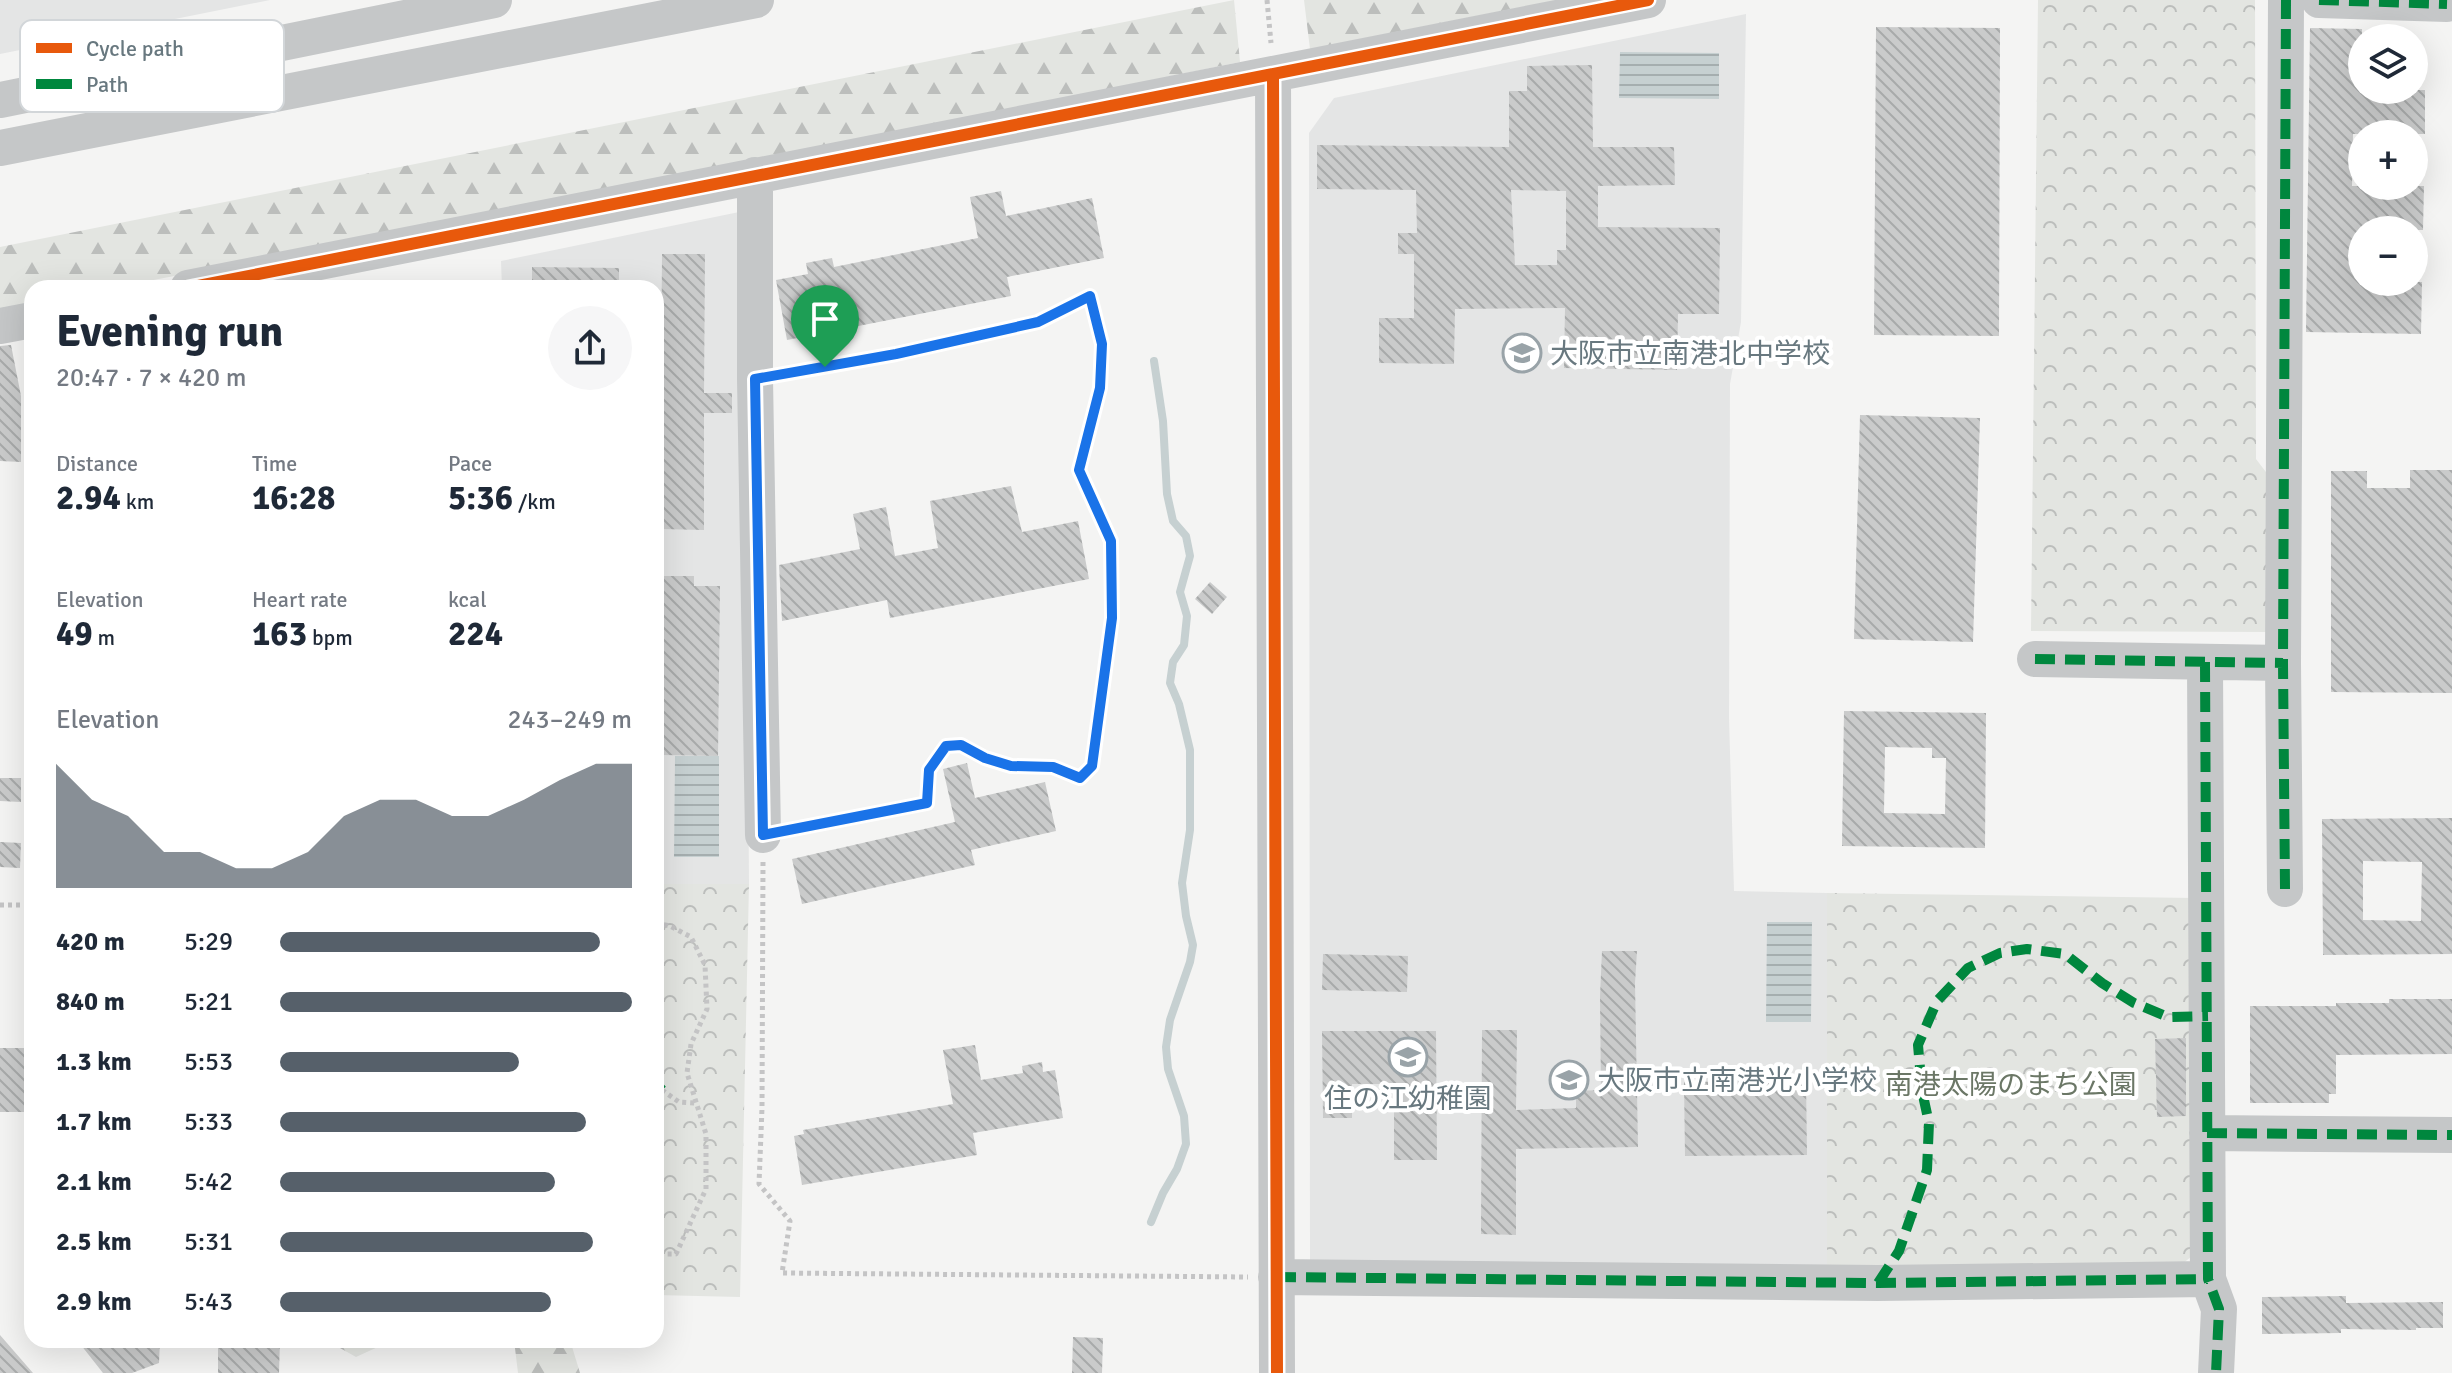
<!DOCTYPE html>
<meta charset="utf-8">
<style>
body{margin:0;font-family:Signika,"Noto Sans JP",sans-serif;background:#f6f6f7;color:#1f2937;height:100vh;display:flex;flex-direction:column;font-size:30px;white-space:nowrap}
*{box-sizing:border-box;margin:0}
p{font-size:26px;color:#747a83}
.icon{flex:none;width:44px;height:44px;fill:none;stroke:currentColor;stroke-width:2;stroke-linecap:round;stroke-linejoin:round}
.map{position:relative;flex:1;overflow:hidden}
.drawer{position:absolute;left:24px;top:280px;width:640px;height:1068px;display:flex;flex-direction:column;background:#fff;border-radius:24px;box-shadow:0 8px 32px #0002}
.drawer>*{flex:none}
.buttons{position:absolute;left:2348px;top:24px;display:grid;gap:16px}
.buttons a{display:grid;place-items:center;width:80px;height:80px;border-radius:50%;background:#fff;box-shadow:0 8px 32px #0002;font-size:40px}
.pin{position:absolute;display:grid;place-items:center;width:68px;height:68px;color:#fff;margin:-82px -34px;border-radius:50% 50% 50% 0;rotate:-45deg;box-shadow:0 0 8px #0007}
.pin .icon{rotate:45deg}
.round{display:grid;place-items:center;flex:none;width:84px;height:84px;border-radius:42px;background:#f6f6f7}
.head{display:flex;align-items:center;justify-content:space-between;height:136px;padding:0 32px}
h1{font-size:44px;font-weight:800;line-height:60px}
.figures{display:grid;grid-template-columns:repeat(3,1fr);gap:12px;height:136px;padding:8px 32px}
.figures div{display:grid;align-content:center}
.figures b{font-size:34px;font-weight:800}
.figures small{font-size:22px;font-weight:400}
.figures p{font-size:22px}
.chart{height:224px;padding:16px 32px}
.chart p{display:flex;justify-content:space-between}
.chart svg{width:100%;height:144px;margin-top:8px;fill:#56606a;opacity:.7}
ul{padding:0 32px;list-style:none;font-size:26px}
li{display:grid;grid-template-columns:128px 96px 1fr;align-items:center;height:60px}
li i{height:20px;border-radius:10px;background:#56606a}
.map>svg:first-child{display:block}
.built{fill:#e4e5e5}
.forest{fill:url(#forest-firs)}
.park{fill:url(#park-crowns)}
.water{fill:url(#water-rules)}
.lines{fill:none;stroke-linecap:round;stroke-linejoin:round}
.stream{stroke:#c6d0d1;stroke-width:8}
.building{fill:url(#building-back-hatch);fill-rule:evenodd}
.path{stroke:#c4c4c5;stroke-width:5;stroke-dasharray:4 4;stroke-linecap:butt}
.minor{stroke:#c5c7c8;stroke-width:36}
.quiet{stroke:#00873e;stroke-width:10;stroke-dasharray:20 10;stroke-linecap:butt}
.cycleway-casing{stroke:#fff;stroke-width:17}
.cycleway{stroke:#e8590c;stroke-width:12}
.route-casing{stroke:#fff;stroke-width:16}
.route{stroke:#1a73e8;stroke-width:10}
.labels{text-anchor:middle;stroke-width:8;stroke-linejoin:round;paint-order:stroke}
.poi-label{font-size:28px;fill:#68787f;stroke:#fff;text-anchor:start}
.park-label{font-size:28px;fill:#6b7766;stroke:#fff}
.key{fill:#fff;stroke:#d2d6d9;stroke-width:2}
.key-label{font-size:22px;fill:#68787f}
</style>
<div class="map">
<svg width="2452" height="1373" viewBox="0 0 2452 1373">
<defs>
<pattern id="forest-firs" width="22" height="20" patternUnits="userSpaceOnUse" patternTransform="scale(2)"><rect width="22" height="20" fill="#e3e5e1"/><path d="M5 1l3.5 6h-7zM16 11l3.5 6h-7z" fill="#bcbebc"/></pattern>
<pattern id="park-crowns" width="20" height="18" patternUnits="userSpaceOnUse" patternTransform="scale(2)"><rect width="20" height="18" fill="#e3e5e1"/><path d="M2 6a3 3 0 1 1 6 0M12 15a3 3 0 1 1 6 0" fill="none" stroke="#bcbebc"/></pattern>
<pattern id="water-rules" width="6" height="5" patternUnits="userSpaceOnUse" patternTransform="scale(2)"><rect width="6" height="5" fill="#c6d0d1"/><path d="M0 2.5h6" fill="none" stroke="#a5aeaf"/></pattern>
<pattern id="building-back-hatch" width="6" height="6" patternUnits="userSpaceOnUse" patternTransform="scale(2)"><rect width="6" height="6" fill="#cacbcb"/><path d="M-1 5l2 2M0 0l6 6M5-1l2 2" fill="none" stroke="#a8aaaa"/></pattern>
</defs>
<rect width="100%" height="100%" fill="#f4f4f3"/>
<path class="built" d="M0 0H270L0 54Z
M1746 14 1741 322 1730 384 1729 718 1734 891 1827 893V1273L1310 1266 1309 133 1334 98Z
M744 211 749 884H656V288H502L501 261Z"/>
<path class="forest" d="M1234 0 1240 62 558 202 112 288H32V303L0 309V247Z
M1304 0H1558L1310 49Z
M335 1340H393L356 1357 340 1348Z
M514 1340H570L580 1373H518Z"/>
<path class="park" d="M2038 0H2255L2256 459 2269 476 2268 632 2031 631Z
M656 884H749L740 1297 656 1295Z
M1827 893 2195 898 2196 1253 2168 1275 1827 1273Z"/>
<path class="water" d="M1620 52 1719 53V99L1619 98Z
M675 756H719V857H674Z
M1767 922H1812L1811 1022H1766Z"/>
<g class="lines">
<path class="stream" d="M1151 1222 1163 1193 1177 1169 1186 1144 1184 1116 1168 1069 1166 1047 1170 1020 1190 962 1193 945 1186 916 1182 883 1190 830V750L1179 704 1170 683 1173 662 1184 645 1187 616 1180 592 1190 556 1186 536 1173 521 1167 494 1163 421 1154 361"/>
</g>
<path class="building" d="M1876 27 2000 28 1999 336 1874 335Z
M2310 28 2362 29V90H2425V134H2353L2352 186H2424L2423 230H2362V282H2422L2421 334 2306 332Z
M1592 65 1593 147H1674L1675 185 1598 186V227L1720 228 1719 314H1678L1677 370 1564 368 1565 308 1455 309 1454 364 1379 363V318H1414V254H1398V233H1417L1416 190 1317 189V145L1509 147V91H1527V66ZM1511 190 1566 191V250H1557V265H1515Z
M1001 191 1006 216 1092 198 1104 258 1007 277 1011 296 787 340 776 280 808 274 806 263 832 258 834 267 978 238 970 197Z
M662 254H705L704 393H732V413H704V530L660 529Z
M532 267 619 268V288H532Z
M11 345 21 396V462L0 461V346Z
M1860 415 1980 418 1973 642 1854 639Z
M2410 470H2452V693L2331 692V471H2367V488H2410Z
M1011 486 1022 532 1078 521 1089 579 890 618 887 600 782 621 779 565 860 549 853 514 886 507 895 556 938 548 930 501Z
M663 576H694V586H720L718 756 663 755V726H656V585H663Z
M1210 582 1227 597 1212 614 1195 599Z
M1844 711 1986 713 1985 848 1842 846ZM1885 747 1932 748V758H1946L1945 814 1884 813Z
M967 763 975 798 1045 782 1056 831 971 850 975 865 802 904 792 859 955 822 943 769Z
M0 778H21V802L0 801Z
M2452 818V954L2323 955 2322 819ZM2363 861 2422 862 2421 921 2363 920Z
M0 842 21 843 20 868 0 867Z
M1602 951H1637L1635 983 1638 1147 1516 1149V1235L1481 1234 1482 1030H1517L1516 1110 1576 1108V1091L1601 1090 1600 996Z
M1323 954 1408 956 1407 992 1322 990Z
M2389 999H2452V1054L2336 1055V1094H2329V1103H2250V1006H2336V1003H2389Z
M1322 1031H1436L1437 1160H1394V1084H1352V1118H1323Z
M2186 1038V1116L2157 1117 2155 1039Z
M975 1045 981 1080 1023 1073 1022 1066 1042 1062 1043 1072 1055 1070 1063 1118 973 1133 977 1155 802 1185 794 1136 804 1134 803 1130 953 1104 943 1050Z
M0 1048H32V1112H0Z
M1806 1080 1807 1155 1685 1156 1684 1082Z
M2346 1296V1303L2443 1302V1328H2416V1330L2341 1329V1333L2262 1334V1297Z
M0 1335 33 1373H0Z
M1073 1337 1103 1338 1102 1373H1072Z
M77 1340H160L159 1363 132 1373H103Z
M218 1340H280L279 1373H218Z"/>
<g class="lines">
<path class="path" d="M1267 0 1271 43
M784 374 896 354 1038 322 1090 296 1102 344 1100 388 1079 470 1111 541 1112 618 1092 766 1080 778 1053 767 1011 766 985 758 961 745 946 746 929 770 927 803 794 829
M763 862 762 1108 759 1184 790 1221 782 1273 1248 1277
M0 905H32
M656 923 670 926 691 937 705 965 707 1009 691 1044 687 1073 706 1134V1189L676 1254H656
M662 1090 679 1102 696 1103"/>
<path class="minor" d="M2319 0 2447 4
M1273 75 1277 1373
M0 100 494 0
M0 148 756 0
M755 175V379L763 835
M188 288 1648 0
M0 326 32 320
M2035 659 2283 663
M2205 662 2208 1279 2219 1309 2216 1373
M2285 889 2283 663 2286 0
M2207 1133 2452 1135
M1276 1277 1878 1283 2208 1279"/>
<path class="quiet" d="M2319 0 2447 4
M2035 659 2283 663
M2205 662 2208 1279 2219 1309 2216 1373
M2285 889 2283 663 2286 0
M656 1083 662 1090
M2207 1133 2452 1135
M1276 1277 1878 1283 2208 1279
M1878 1283 1899 1251 1927 1170 1929 1123 1922 1091 1918 1045 1937 1001 1968 968 2000 953 2027 949 2065 954 2102 983 2134 1003 2168 1017 2208 1016"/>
<defs>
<path id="cycleway" d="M1273 75 1277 1373
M188 288 1648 0"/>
</defs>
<use href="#cycleway" class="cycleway-casing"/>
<use href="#cycleway" class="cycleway"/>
</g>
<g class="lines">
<defs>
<path id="route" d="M1090 296 1102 344 1100 388 1079 470 1111 541 1112 618 1092 766 1080 778 1053 767 1011 766 985 758 961 745 946 746 929 770 927 803 763 835 755 379 896 354 1038 322Z"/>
</defs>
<use href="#route" class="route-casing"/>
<use href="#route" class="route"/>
</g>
<defs>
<symbol id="school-ring" viewBox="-11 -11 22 22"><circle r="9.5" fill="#fff" stroke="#99a3a8" stroke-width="1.5"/><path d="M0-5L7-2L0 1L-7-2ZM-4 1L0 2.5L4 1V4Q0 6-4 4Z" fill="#99a3a8"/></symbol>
</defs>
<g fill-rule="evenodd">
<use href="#school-ring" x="1500" y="331" width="44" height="44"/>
<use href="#school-ring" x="1386" y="1035" width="44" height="44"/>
<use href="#school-ring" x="1547" y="1058" width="44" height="44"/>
</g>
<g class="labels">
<g class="poi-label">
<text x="1550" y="363">大阪市立南港北中学校</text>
<text x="1597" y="1090">大阪市立南港光小学校</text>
<text x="1408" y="1108" text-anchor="middle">住の江幼稚園</text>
</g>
<g class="park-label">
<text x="2011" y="1094">南港太陽のまち公園</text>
</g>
</g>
<rect x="20" y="20" width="264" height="92" rx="12" class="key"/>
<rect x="36" y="43" width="36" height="10" fill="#e8590c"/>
<rect x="36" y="79" width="36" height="10" fill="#00873e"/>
<g class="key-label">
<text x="86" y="56">Cycle path</text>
<text x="86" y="92">Path</text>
</g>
</svg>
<div class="buttons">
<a><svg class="icon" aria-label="layers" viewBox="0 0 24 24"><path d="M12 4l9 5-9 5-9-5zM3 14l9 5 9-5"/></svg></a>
<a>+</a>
<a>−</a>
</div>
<div class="pin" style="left:825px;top:367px;background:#1e9e55"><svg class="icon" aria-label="arrive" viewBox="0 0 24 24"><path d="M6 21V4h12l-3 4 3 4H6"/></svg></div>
<section class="drawer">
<div class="head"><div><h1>Evening run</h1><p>20:47 · 7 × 420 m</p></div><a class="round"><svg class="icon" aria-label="share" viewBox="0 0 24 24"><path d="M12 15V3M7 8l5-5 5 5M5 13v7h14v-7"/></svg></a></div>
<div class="figures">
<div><p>Distance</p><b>2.94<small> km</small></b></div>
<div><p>Time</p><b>16:28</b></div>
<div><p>Pace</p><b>5:36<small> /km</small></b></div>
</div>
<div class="figures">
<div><p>Elevation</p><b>49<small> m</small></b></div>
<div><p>Heart rate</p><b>163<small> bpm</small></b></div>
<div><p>kcal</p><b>224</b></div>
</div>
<div class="chart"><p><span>Elevation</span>243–249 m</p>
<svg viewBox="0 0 160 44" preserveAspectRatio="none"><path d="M0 44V6L10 17L20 22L30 33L40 33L50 38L60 38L70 33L80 22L90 17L100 17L110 22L120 22L130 17L140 11L150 6L160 6V44z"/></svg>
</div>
<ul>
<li><b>420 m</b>5:29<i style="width:91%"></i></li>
<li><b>840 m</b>5:21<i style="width:100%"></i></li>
<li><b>1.3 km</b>5:53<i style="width:68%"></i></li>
<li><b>1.7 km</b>5:33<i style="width:87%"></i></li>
<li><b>2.1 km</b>5:42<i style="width:78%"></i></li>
<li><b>2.5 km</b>5:31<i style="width:89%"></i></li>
<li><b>2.9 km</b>5:43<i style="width:77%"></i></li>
</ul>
</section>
</div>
